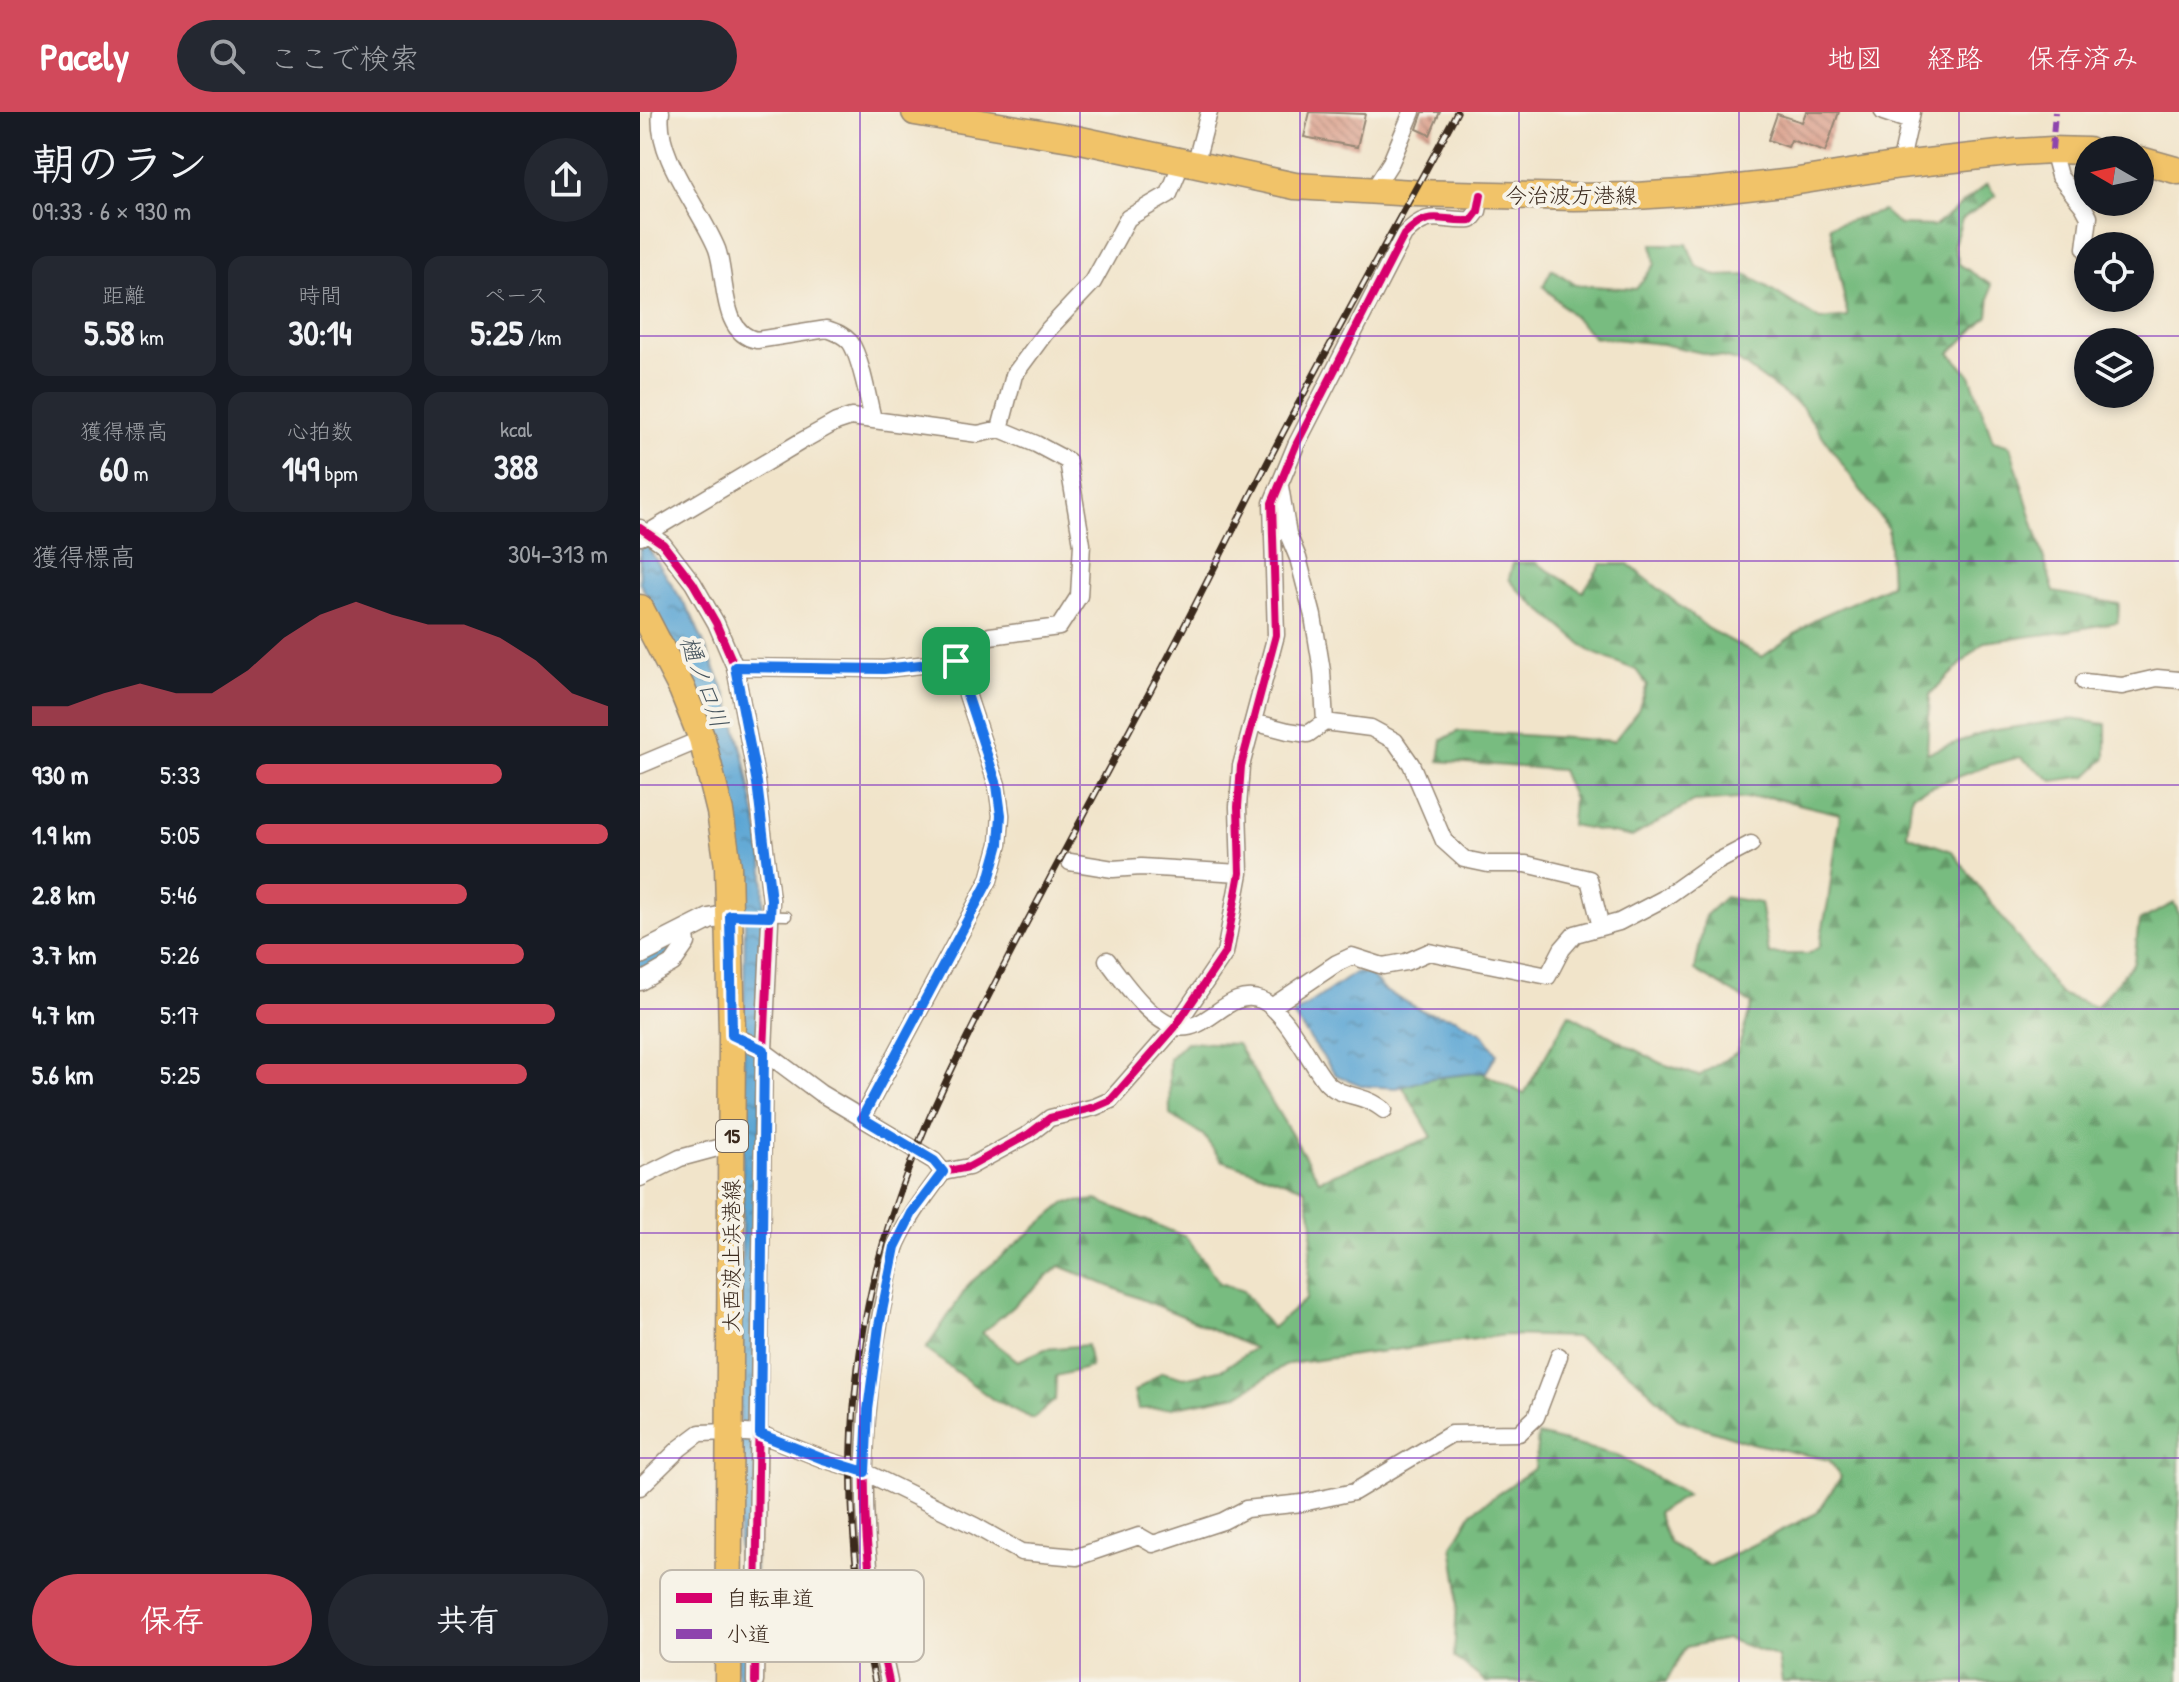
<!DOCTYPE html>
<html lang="ja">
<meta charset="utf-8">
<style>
body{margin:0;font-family:"Patrick Hand","Klee One",sans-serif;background:#242831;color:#f1f3f6;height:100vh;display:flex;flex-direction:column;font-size:30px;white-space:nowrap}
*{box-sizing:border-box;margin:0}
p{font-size:26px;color:#9ea1a6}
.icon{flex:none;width:44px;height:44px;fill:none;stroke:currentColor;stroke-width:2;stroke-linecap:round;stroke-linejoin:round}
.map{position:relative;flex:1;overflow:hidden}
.side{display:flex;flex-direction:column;background:#171b24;width:640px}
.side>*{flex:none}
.needle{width:52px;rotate:279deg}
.buttons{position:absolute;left:1434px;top:24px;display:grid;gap:16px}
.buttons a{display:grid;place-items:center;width:80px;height:80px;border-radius:50%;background:#171b24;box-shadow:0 4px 12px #0003;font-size:40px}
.pin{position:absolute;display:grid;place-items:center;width:68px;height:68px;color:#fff;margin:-34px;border-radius:16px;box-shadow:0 4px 12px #0006}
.round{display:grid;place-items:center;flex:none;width:84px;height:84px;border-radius:42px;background:#242831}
.head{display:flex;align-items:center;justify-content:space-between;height:136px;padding:0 32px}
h1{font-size:44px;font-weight:700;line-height:60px}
.stats{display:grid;grid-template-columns:repeat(3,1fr);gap:12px;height:136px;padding:8px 32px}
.stats div{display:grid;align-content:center;border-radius:16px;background:#242831;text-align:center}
.stats b{font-size:34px;font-weight:700}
.stats small{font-size:22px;font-weight:400}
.stats p{font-size:22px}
.chart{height:224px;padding:16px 32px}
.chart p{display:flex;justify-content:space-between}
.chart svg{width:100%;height:144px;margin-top:8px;fill:#d1495b;opacity:.7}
.button{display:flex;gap:16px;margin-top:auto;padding:16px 32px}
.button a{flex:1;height:92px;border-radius:48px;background:#d1495b;color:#fff;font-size:32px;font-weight:700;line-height:92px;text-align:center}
.button a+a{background:#242831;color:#f1f3f6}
ul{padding:0 32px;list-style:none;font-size:26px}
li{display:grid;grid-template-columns:128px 96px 1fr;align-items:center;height:60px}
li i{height:20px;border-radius:10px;background:#d1495b}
header{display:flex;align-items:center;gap:48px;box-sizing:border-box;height:112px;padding:0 40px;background:#d1495b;color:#fff}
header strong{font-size:38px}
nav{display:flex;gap:44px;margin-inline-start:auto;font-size:28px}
.search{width:560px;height:72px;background:#242831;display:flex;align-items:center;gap:20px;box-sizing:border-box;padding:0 28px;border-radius:44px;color:#9ea1a6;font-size:30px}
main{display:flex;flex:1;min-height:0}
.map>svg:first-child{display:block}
.forest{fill:url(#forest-firs);stroke:#5a734f;stroke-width:2}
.water{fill:url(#water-ripples);stroke:#4c6879;stroke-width:2}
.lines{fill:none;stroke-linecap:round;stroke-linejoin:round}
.river{stroke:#5ca6d4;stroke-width:26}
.building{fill:url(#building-back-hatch)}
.service-casing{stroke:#968774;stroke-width:11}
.minor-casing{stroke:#968774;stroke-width:19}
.tertiary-casing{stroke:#968774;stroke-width:23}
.primary-casing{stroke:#968774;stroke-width:29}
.service{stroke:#fff;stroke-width:8}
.minor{stroke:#fff;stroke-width:16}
.tertiary{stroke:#fff;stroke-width:20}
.primary{stroke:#f1c369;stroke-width:26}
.rail-casing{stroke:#3b2a1e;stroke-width:7}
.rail{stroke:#f7f3e8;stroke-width:4;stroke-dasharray:12;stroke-linecap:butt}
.quiet{stroke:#8e44ad;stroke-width:6;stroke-dasharray:12 6;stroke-linecap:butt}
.cycleway-casing{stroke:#f7f3e8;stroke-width:13}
.cycleway{stroke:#d6006c;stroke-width:8}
.route-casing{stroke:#fff;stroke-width:16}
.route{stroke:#1a73e8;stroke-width:10}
.grid{fill:none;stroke:#7b2cbf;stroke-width:2;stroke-opacity:0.55}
.labels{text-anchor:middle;stroke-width:8;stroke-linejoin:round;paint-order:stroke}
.shield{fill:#f7f3e8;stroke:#73665b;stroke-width:2}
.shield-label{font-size:20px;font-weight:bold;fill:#3b2a1e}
.street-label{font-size:22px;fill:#3b2a1e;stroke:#f7f3e8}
.water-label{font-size:24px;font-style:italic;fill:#47555e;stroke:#f7f3e8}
.key{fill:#f7f3e8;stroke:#bfb7ab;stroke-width:2}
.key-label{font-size:22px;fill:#3b2a1e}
</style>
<header>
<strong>Pacely</strong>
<div class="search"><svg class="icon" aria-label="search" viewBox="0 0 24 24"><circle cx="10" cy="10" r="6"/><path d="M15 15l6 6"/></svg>ここで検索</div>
<nav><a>地図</a><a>経路</a><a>保存済み</a></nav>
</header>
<main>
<section class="side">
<div class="head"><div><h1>朝のラン</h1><p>09:33 · 6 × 930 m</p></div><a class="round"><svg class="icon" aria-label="share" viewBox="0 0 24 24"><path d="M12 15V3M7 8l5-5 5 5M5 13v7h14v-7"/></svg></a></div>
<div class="stats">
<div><p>距離</p><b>5.58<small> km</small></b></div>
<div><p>時間</p><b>30:14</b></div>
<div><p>ペース</p><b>5:25<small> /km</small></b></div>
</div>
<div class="stats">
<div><p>獲得標高</p><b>60<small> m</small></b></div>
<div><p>心拍数</p><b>149<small> bpm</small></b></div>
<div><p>kcal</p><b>388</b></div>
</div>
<div class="chart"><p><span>獲得標高</span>304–313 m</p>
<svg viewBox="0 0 160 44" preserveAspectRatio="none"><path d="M0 44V38L10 38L20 34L30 31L40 34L50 34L60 27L70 17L80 10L90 6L100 10L110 13L120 13L130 17L140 24L150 34L160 38V44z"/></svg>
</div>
<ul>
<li><b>930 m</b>5:33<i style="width:70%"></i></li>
<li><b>1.9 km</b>5:05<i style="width:100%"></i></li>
<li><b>2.8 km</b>5:46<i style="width:60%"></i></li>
<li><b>3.7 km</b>5:26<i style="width:76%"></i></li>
<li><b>4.7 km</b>5:17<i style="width:85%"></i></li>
<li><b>5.6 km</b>5:25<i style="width:77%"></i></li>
</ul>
<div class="button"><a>保存</a><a>共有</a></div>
</section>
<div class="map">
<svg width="1539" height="1570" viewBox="0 0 1539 1570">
<defs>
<pattern id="forest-firs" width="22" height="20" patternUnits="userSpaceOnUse" patternTransform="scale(2)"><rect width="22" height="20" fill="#78bc80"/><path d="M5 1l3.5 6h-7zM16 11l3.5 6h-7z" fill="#649968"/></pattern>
<pattern id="water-ripples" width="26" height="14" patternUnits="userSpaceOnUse" patternTransform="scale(2)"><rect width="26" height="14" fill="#5ca6d4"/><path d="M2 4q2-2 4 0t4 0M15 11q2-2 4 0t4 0" fill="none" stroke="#4d87ab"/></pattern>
<pattern id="building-back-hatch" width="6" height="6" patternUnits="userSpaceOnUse" patternTransform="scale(2)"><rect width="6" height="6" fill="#d99b87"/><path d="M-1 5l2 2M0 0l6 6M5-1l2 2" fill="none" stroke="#b17f6e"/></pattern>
</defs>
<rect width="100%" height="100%" fill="#f7f3e8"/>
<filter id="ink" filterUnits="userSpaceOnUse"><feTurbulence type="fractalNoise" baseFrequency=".0125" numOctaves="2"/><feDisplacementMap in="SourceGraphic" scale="16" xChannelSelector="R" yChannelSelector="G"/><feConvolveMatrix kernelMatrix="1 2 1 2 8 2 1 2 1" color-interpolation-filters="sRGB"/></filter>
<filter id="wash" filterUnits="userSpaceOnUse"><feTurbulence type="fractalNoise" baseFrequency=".006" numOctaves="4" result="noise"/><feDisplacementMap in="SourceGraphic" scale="32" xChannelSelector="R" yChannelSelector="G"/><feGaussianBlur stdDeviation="1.8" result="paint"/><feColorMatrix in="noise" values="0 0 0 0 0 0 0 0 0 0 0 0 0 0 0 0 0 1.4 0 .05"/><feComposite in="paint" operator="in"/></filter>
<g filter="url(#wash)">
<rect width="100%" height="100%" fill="#f1e4ca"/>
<path class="forest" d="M1347 72 1356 84 1322 107 1314 132 1319 152 1351 173 1348 204 1310 241 1330 263 1353 329 1370 334 1414 480 1479 492 1478 510 1416 521 1344 530 1290 582 1287 641 1349 619 1431 607 1466 612V646L1447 664 1413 669 1380 645 1350 653 1272 682 1267 723 1312 739 1420 882 1456 895 1494 850 1499 809 1534 791 1539 802V1570H1142L1138 1545 1087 1527 1046 1535 1026 1570H846L814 1545 818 1473 812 1434 832 1400 895 1356 898 1323 976 1343 1047 1383 1017 1401 1029 1431 1070 1454 1177 1401 1201 1365 1189 1348 1111 1331 1040 1308 990 1261 935 1225 866 1223 648 1252 598 1283 531 1296 498 1297 494 1280 522 1260 544 1266 583 1257 614 1236 545 1205 420 1154 342 1221 378 1249 405 1237 447 1233 451 1255 416 1264 415 1288 393 1307 352 1287 286 1237 330 1171 425 1091 457 1088 546 1125 580 1171 603 1179 632 1216 666 1187 673 1111 664 1076 581 1048 563 1023 530 1003 529 947 546 930 597 932 679 1068 792 1025 760 970 833 956 884 982 929 902 1020 951 1059 964 1097 940 1112 892 1055 858 1065 804 1085 785 1120 791 1129 842H1168L1179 835 1188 790 1200 702 1129 685 1053 690 992 725 931 713 933 687 921 658 799 649 802 628 819 619 974 629 998 598 1007 573 996 558 951 540 880 480 869 467 873 451 895 450 943 480 961 452H988L1070 518 1122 545 1179 505 1251 473 1248 417 1162 295 1098 249 1022 232 954 225 903 174 912 157 936 173 996 177 1015 152 1012 132H1047L1056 154 1077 164 1108 163 1180 208 1208 205 1190 114 1243 99 1260 113 1295 114Z"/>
<path class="water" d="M0 423 52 504 90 592 104 645 121 731 124 759 113 1570H97L105 797 96 727 54 577 31 528 0 471Z
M716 860 730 863 745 879 785 900 815 906 842 921 857 942 846 960 792 966 757 976 723 974 696 963 653 903Z"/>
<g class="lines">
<path class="river" d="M0 858 33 838"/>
</g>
<g id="blocks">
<path class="building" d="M670 0 725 2 717 35 664 25Z
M783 0H800L790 23 777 17Z
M1166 0H1199L1185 40 1151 28 1148 35 1128 28 1137 2 1162 10Z"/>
</g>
</g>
<g filter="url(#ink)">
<use href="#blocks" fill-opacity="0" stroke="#968774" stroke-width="2"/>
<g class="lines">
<defs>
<path id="service" d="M94 803 147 804"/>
<path id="minor" d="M21 0C15 45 60 95 77 137 87 165 80 222 117 228L187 217C196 220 204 223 210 230 221 245 228 288 233 307
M1243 0 1270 9
M1412 38 1419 64 1443 94 1449 105 1445 136 1448 142
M555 53 569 0
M1260 53 1272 0
M732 80 751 50 772 0
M1500 166 1503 165
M360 317 374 263 405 221 453 170 488 106 529 82 542 50
M640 374 648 422 658 446 673 504 682 559 685 610 731 616 755 629 771 652 804 729 824 747 848 752H886L949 767 961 815
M0 416 23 432 53 471 76 511 95 555 117 671 131 788 124 938 115 1570
M1 425 160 330 196 310 211 305 338 322 360 317 396 332 428 349 442 432 439 484 419 515 350 524 316 549 244 557 95 555
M1444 570 1482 574 1517 566 1539 568
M613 610 648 619 668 622 685 610
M0 653 62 627
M430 750 473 757 501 755 600 761
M467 848C482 868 511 910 537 915 568 921 588 875 621 888 645 898 668 947 685 969 697 983 713 982 729 989 734 991 740 995 744 998
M0 870 33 851 47 831 45 819
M633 894 697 851 712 844 743 854 766 850 789 840 908 864 922 837 935 822 979 810 1023 787 1071 753 1111 732
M92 923 118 935 180 981 294 1049 303 1060
M222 1006 349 768 359 732 361 703 357 673 316 549
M0 1066 40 1046 92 1032
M0 1375 40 1336 60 1321 90 1320 120 1322 183 1347 225 1360 335 1414 381 1440 437 1445 499 1424 513 1432 583 1409 606 1397 662 1391 714 1380 811 1322 879 1321 896 1305 919 1244
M249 1570C244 1546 238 1523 235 1499 219 1400 222 1294 242 1196 247 1176 249 1151 257 1131 269 1105 286 1083 303 1060L329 1055 389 1022 410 1006 455 995 471 988 535 915 585 841 600 761 598 695 601 654 636 523 632 391 656 333 764 123C790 96 798 110 831 108L838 99 841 83"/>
<path id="tertiary" d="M0 842 69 807 90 803"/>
<path id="primary" d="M275 0 436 27 655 74 774 81 934 85 996 84 1070 79 1152 70 1260 53 1377 40 1412 38 1448 39
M1500 48 1539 59
M0 496 42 577 62 627 80 700 88 754 92 923 88 1570"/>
</defs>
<use href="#service" class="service-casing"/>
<use href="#minor" class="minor-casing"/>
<use href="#tertiary" class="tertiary-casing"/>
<use href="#primary" class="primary-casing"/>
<use href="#service" class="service"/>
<use href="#minor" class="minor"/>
<use href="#tertiary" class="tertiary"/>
<use href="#primary" class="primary"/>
<defs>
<path id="rail" d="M235 1570C208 1447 203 1318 228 1194 252 1072 308 961 365 852 414 757 465 664 515 570 565 477 610 381 661 287 712 191 766 96 817 0"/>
</defs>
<use href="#rail" class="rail-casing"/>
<use href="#rail" class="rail"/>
<path class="quiet" d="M1412 38 1415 0"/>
<defs>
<path id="cycleway" d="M0 416 23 432 53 471 76 511 95 555 117 671 131 788 124 938 115 1570
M249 1570C244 1546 238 1523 235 1499 219 1400 222 1294 242 1196 247 1176 249 1151 257 1131 269 1105 286 1083 303 1060L329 1055 389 1022 410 1006 455 995 471 988 535 915 585 841 600 761 598 695 601 654 636 523 632 391 656 333 764 123C790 96 798 110 831 108L838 99 841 83"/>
</defs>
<use href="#cycleway" class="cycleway-casing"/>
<use href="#cycleway" class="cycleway"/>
</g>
</g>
<g class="lines" filter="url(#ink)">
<defs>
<path id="route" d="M316 549 357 673 361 703 359 732 349 768 222 1006 294 1049 303 1060 272 1101 255 1135 239 1214 228 1298 225 1360 183 1347 120 1322 124 938 92 923 90 803 130 804 131 788 117 671 95 555 244 557Z"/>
</defs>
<use href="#route" class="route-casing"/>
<use href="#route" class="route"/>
</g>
<path class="grid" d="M220 0V1570M440 0V1570M660 0V1570M879 0V1570M1099 0V1570M1319 0V1570M0 224H1539M0 449H1539M0 673H1539M0 897H1539M0 1121H1539M0 1346H1539"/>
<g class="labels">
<rect class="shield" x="76" y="1008" width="32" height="32" rx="6"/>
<g class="shield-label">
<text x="92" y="1031">15</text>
</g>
<g class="street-label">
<text x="931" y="91">今治波方港線</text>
<text transform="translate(91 1144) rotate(-90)" y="8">大西波止浜港線</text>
</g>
<g class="water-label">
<text transform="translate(64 570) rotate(70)" y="8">樋ノ口川</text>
</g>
</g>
<rect x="20" y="1458" width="264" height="92" rx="12" class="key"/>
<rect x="36" y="1481" width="36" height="10" fill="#d6006c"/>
<rect x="36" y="1517" width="36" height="10" fill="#8e44ad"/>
<g class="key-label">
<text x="86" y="1494">自転車道</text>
<text x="86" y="1530">小道</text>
</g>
</svg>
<div class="buttons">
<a><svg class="needle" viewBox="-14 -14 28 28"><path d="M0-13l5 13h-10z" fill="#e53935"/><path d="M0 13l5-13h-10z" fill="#9ea1a6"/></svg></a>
<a><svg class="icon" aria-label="locate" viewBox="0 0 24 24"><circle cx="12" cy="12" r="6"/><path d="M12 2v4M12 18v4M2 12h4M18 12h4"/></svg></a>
<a><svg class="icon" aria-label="layers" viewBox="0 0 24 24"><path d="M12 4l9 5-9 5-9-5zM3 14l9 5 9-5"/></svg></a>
</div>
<div class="pin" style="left:316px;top:549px;background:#1e9e55"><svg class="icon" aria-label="arrive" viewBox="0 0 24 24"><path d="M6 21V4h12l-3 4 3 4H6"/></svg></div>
</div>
</main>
